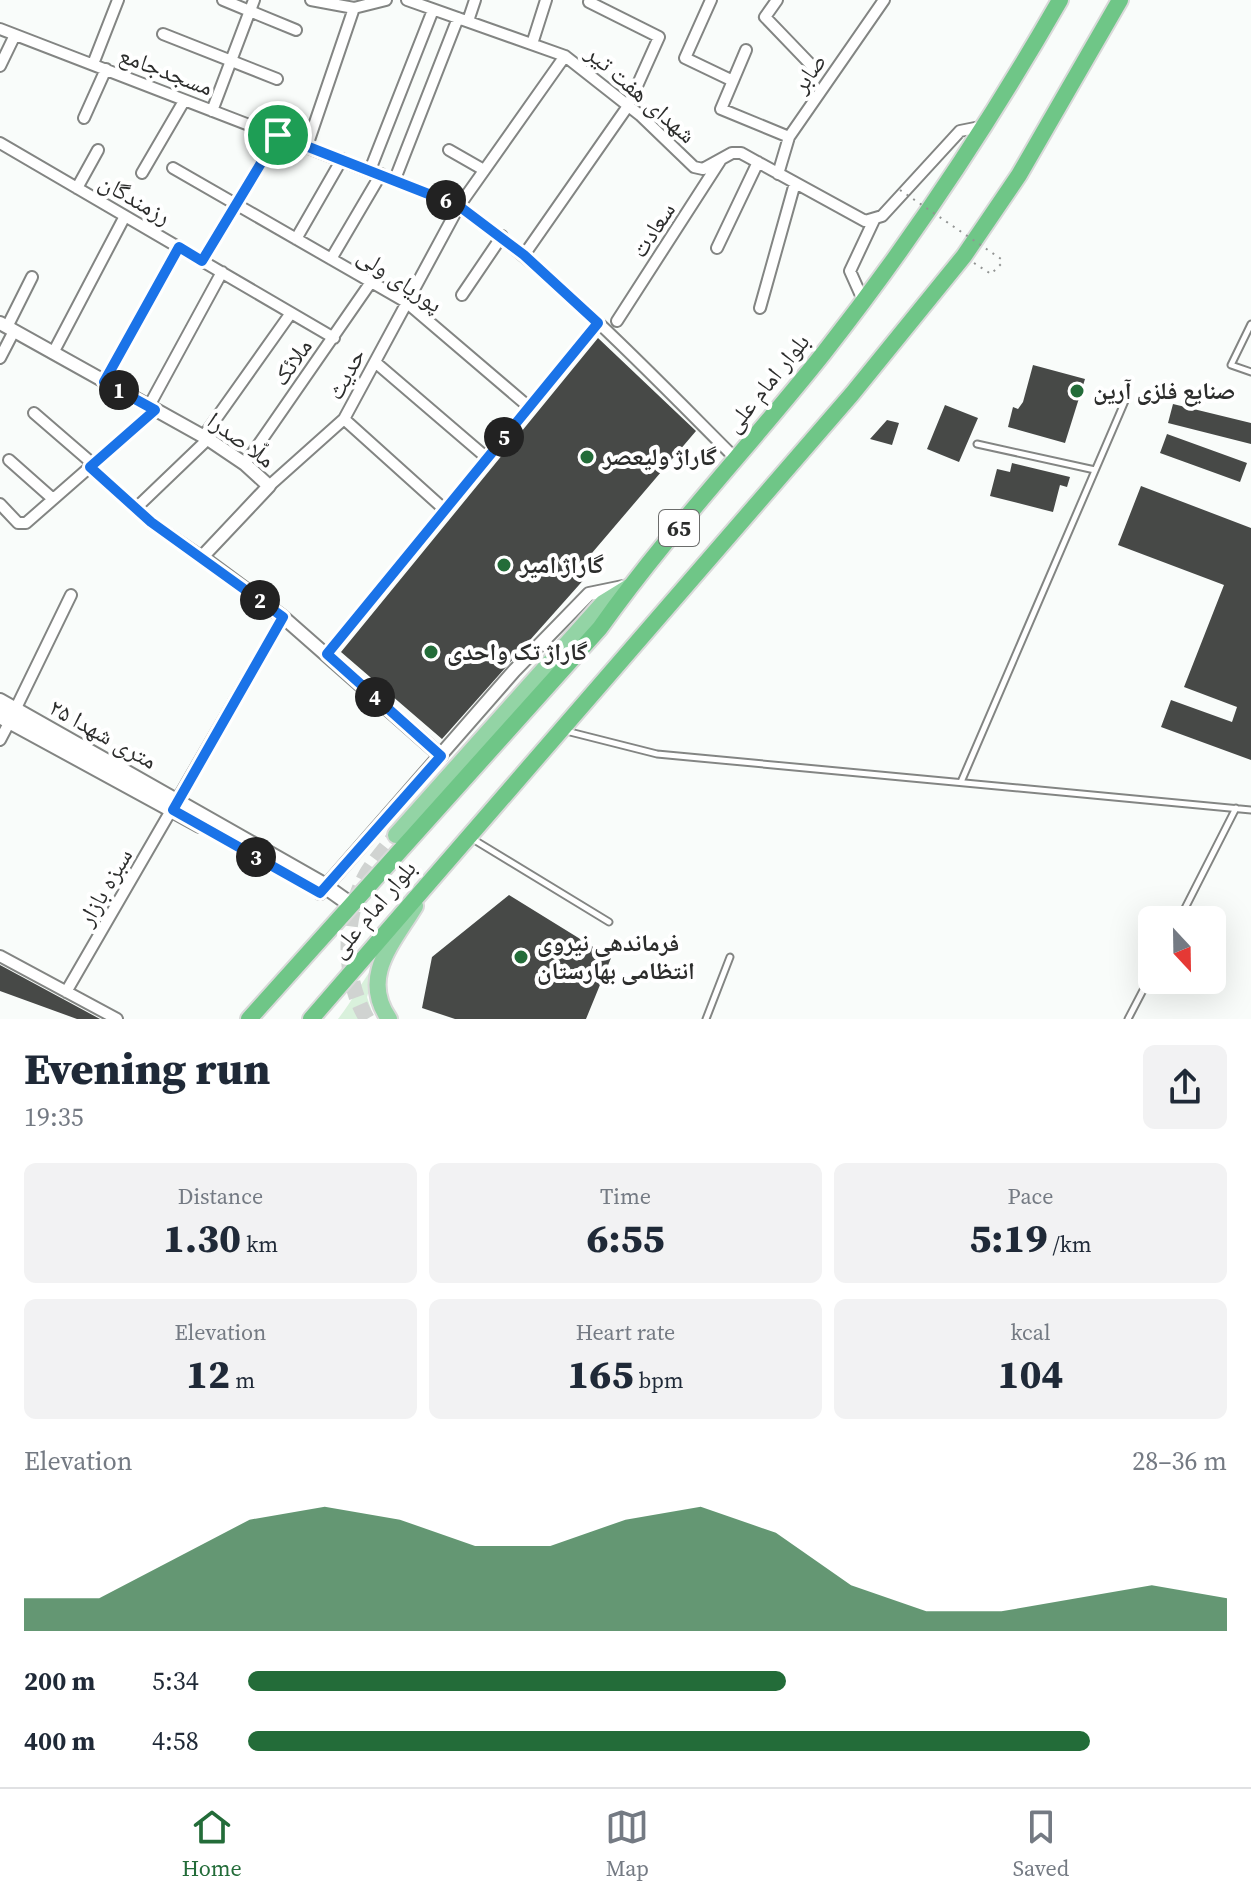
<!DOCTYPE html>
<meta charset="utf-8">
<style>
body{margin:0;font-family:"Source Serif 4","Noto Naskh Arabic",serif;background:#f2f2f3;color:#1f2937;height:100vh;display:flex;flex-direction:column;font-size:30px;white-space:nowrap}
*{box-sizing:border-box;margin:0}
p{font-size:26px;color:#747a83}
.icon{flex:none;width:44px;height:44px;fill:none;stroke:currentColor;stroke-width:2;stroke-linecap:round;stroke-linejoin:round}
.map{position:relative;height:1019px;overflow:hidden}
.side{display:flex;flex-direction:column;background:#fff;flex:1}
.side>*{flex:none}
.needle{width:52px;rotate:158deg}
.controls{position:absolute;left:1138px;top:906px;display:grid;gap:16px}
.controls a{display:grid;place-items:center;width:88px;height:88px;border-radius:12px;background:#fff;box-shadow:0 8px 32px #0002;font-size:40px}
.pin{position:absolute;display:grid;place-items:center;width:68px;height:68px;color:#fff;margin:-34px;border:4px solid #fff;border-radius:50%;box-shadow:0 2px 8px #0007}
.km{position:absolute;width:40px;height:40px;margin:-20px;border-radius:50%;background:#222;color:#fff;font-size:22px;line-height:40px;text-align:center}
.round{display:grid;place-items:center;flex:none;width:84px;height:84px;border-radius:12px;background:#f2f2f3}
.overview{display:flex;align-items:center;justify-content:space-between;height:136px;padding:0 24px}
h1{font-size:44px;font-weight:800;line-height:60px}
.metrics{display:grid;grid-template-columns:repeat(3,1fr);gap:12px;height:136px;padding:8px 24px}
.metrics div{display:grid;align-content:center;border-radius:12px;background:#f2f2f3;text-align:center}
.metrics b{font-size:40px;font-weight:800}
.metrics small{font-size:22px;font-weight:400}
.metrics p{font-size:22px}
.chart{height:224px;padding:16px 24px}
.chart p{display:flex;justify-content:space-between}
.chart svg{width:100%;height:144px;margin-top:8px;fill:#236c39;opacity:.7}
ul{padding:0 24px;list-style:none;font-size:26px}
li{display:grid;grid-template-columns:128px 96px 1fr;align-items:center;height:60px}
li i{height:20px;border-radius:10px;background:#236c39}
.tabs{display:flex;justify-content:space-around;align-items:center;height:112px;border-top:2px solid #e0e1e3;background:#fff;font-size:22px;color:#747a83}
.tabs a{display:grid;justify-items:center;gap:4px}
.tabs .current{color:#236c39}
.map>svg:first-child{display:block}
.green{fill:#d9f1dc}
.building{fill:#474947}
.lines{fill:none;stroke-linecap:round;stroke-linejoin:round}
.primary-tunnel{stroke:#d0d3d1;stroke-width:16;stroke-dasharray:16 8;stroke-linecap:butt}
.service-casing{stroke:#838583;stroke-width:9}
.minor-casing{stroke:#838583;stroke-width:14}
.tertiary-casing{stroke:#838583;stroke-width:16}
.secondary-casing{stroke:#838583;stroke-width:18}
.primary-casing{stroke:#d9d9d9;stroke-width:20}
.trunk-casing{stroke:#d9d9d9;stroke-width:20}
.path{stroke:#929493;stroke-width:2;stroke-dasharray:2 6;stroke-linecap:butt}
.service{stroke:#fff;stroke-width:5}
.minor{stroke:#fff;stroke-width:10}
.tertiary{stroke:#fff;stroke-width:12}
.secondary{stroke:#fff;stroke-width:14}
.primary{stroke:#93d4a5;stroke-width:16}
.trunk{stroke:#6fc687;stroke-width:16}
.path-bridge{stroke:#929493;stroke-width:2;stroke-dasharray:2 6;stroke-linecap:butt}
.route-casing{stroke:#fff;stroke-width:16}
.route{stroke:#1a73e8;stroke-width:10}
.poi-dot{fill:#236c39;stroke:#fff;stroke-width:3}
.labels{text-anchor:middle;stroke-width:8;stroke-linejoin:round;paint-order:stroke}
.shield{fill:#fff;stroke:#6b6c6b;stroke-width:2}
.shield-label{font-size:22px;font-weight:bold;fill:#2c2d2c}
.street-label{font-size:24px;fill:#2c2d2c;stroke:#fff}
.poi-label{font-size:24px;font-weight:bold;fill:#2c2d2c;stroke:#fff;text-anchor:start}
</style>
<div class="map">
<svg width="1251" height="1019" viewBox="0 0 1251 1019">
<rect width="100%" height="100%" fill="#f9fcfa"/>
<path class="green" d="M377 962 367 997 371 1009 360 1019H338C353 1000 362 981 377 962Z"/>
<path class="building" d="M598 338 696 431 586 560 595 567 442 739 341 652Z
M1033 365 1085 379 1065 443 1008 427 1013 407 1018 409 1023 402Z
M1173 404 1251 423V444L1168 423Z
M945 405 978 418 959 462 927 449Z
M887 420 899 423 892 445 870 439Z
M1167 434 1247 463 1240 482 1160 453Z
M1012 463 1070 477 1067 487 1060 485 1053 512 990 496 997 469 1010 472Z
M1141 486 1251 528V760L1161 727 1171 700 1232 722 1237 707 1184 687 1224 585 1118 545Z
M509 895 611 958 586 1019H455L422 1008 432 957Z
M0 965 63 999 100 1019H77L0 991Z"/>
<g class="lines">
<path class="primary-tunnel" d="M367 1019C342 977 343 918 366 875 374 861 386 848 396 835"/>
<defs>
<path id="service" d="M1251 324 1231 365 1251 372
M977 444 1095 470
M566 731 657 754 1251 810
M961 782 1125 401
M471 838 609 922
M1179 920 1236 808
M706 1019 730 957
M1128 1019 1152 973"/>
<path id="minor" d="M223 0 296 30
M311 0 354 8 386 0
M407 0 565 56 640 115 694 167 703 169 732 153H741L865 221 882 216 960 131 985 126
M711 0 685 58 733 81
M777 0 765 17 814 68
M468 21 475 0
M0 29 459 206C561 279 648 371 736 459
M163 34 277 79
M532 44 546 0
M746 50 721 109 789 137
M93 64 118 0
M0 66 15 35
M212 111 254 0
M84 118 106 69
M0 143 334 338
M307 146 354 8
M449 150 484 170
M173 168 406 302 529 407
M370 170 433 10
M142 173 184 101
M778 174 789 137 884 0
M395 179 458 18
M77 188 98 150
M296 239 342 159
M717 248 758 162
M524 255 628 106 659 37 589 2
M331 259 381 174
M202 261 278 135
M462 295 502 236
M863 300 850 271 874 220
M760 308 795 183
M617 321 720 161
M7 327 32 277
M53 353 125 216
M0 358 14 331
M375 362 487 458
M104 382 179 247
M149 406 222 272
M34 413 93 464
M344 419 445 510
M203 437 291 313
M9 460 53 499
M245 464 371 282
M90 467 151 522 202 557
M269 486 344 419 459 206 565 56
M0 504 18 523H26L155 410
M136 508 208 439
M327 654 598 323
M15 710 71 595
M0 740 10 721
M0 956 117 1019
M66 992 283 617"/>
<path id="tertiary" d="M0 323 208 439 245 464 269 486 202 557 283 617 441 756
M320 893 514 671 589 594 623 587"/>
<path id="secondary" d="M0 701 319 882 350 904
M0 716 200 825"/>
<path id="primary" d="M396 835 603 603 629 587
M389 1019C360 977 392 944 415 906"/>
<path id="trunk" d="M249 1019 600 628C668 532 750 446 823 354 911 242 989 124 1060 0
M311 1019 852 394 964 256 1019 175 1120 0"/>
</defs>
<use href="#service" class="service-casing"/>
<use href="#minor" class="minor-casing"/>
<use href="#tertiary" class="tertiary-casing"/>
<use href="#secondary" class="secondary-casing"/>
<use href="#primary" class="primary-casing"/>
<use href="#trunk" class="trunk-casing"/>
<path class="path" d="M974 263 991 274 1004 261"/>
<use href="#service" class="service"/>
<use href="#minor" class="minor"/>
<use href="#tertiary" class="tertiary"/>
<use href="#secondary" class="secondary"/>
<use href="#primary" class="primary"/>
<use href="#trunk" class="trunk"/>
<path class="path-bridge" d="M900 190 1004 261"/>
</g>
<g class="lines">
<defs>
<path id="route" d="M278 135 459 206 524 255 598 323 327 654 441 756 320 893 173 810 283 617 151 522 90 467 155 410 104 382 179 247 202 261Z"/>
</defs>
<use href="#route" class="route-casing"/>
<use href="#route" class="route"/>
</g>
<g class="poi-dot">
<circle cx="1077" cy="391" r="8"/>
<circle cx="587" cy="457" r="8"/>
<circle cx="504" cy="565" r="8"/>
<circle cx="431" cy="652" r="8"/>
<circle cx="521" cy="957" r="8"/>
</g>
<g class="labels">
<rect class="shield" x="659" y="510" width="40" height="36" rx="6"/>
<g class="shield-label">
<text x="679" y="536">65</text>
</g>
<g class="street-label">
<text transform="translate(166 71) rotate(21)" y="8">مسجدجامع</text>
<text transform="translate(809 73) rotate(-55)" y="8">صابر</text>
<text transform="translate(641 94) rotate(41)" y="8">شهدای هفت تیر</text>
<text transform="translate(135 199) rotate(30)" y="8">رزمندگان</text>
<text transform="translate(653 230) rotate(-57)" y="8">سعادت</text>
<text transform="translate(400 280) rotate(34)" y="8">پوریای ولی</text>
<text transform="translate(292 362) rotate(-55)" y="8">ملائک</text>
<text transform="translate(346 374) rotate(-62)" y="8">حدیث</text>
<text transform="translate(767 383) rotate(-51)" y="8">بلوار امام علی</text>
<text transform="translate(241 440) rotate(36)" y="8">ملّا صدرا</text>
<text transform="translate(103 734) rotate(29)" y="8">۲۵ متری شهدا</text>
<text transform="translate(105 887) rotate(-60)" y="8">سبزه بازار</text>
<text transform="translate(373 909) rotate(-50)" y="8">بلوار امام علی</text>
</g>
<g class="poi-label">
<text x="1093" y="399">صنایع فلزی آرین</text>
<text x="603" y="465">گاراژ ولیعصر</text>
<text x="520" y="573">گاراژ امیر</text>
<text x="447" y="660">گاراژ تک واحدی</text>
<text x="537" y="951">فرماندهی نیروی<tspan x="537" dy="28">انتظامی بهارستان</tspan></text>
</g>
</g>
</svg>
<div class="controls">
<a><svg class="needle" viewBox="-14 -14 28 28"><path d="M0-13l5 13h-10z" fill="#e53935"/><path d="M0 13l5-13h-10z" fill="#747a83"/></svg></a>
</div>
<div class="pin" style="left:278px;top:135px;background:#1e9e55"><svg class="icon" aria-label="arrive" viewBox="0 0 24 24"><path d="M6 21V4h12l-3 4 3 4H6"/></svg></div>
<b class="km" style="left:119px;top:390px">1</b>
<b class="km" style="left:260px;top:600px">2</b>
<b class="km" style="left:256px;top:857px">3</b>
<b class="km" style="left:375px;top:697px">4</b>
<b class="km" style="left:504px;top:437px">5</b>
<b class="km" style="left:446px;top:200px">6</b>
</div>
<section class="side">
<div class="overview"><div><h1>Evening run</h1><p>19:35</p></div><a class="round"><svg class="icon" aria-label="share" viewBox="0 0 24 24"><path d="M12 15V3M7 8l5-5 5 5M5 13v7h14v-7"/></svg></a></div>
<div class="metrics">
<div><p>Distance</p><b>1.30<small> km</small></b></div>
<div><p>Time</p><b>6:55</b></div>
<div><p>Pace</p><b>5:19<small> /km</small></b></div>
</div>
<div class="metrics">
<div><p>Elevation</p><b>12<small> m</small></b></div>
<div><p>Heart rate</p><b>165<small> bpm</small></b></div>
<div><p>kcal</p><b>104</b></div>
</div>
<div class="chart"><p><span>Elevation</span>28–36 m</p>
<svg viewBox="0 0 160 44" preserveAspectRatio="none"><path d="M0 44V34L10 34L20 22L30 10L40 6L50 10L60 18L70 18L80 10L90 6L100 14L110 30L120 38L130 38L140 34L150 30L160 34V44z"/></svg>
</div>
<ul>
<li><b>200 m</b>5:34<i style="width:55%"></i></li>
<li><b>400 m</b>4:58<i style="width:86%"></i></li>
</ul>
</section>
<nav class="tabs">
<a class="current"><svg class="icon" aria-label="home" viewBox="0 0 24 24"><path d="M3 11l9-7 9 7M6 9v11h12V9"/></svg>Home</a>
<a><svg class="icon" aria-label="map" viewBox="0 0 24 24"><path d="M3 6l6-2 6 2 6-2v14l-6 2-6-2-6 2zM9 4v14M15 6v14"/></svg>Map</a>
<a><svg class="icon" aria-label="saved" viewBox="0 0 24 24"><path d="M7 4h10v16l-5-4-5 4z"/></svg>Saved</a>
</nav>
